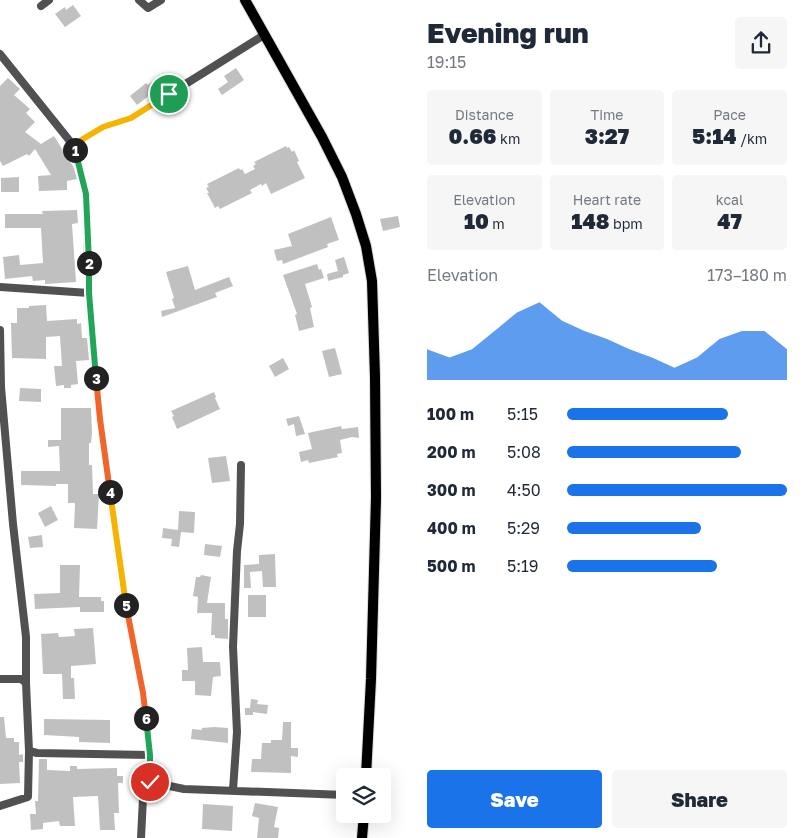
<!DOCTYPE html>
<meta charset="utf-8">
<style>
body{margin:0;font-family:"Golos Text",sans-serif;background:#f6f6f7;color:#1f2937;height:100vh;display:flex;flex-direction:column;font-size:19px;white-space:nowrap}
*{box-sizing:border-box;margin:0}
p{font-size:16px;color:#747a83}
.icon{flex:none;width:28px;height:28px;fill:none;stroke:currentColor;stroke-width:2;stroke-linecap:round;stroke-linejoin:round}
.map{position:relative;flex:1;overflow:hidden}
.details{display:flex;flex-direction:column;background:#fff;width:400px}
.details>*{flex:none}
.tools{position:absolute;left:336px;top:768px;display:grid;gap:10px}
.tools a{display:grid;place-items:center;width:55px;height:55px;border-radius:5px;background:#fff;box-shadow:0 5px 20px #0002;font-size:25px}
.pin{position:absolute;display:grid;place-items:center;width:42px;height:42px;color:#fff;margin:-21px;border:2px solid #fff;border-radius:50%;box-shadow:0 1px 5px #0007}
.km{position:absolute;width:25px;height:25px;margin:-12px;border-radius:50%;background:#222;color:#fff;font-size:14px;line-height:25px;text-align:center}
.round{display:grid;place-items:center;flex:none;width:52px;height:52px;border-radius:5px;background:#f6f6f7}
.headline{display:flex;align-items:center;justify-content:space-between;height:85px;padding:0 20px}
h1{font-size:28px;font-weight:800;line-height:38px}
.stats{display:grid;grid-template-columns:repeat(3,1fr);gap:8px;height:85px;padding:5px 20px}
.stats div{display:grid;align-content:center;border-radius:5px;background:#f6f6f7;text-align:center}
.stats b{font-size:21px;font-weight:800}
.stats small{font-size:14px;font-weight:400}
.stats p{font-size:14px}
.chart{height:140px;padding:10px 20px}
.chart p{display:flex;justify-content:space-between}
.chart svg{width:100%;height:90px;margin-top:5px;fill:#1a73e8;opacity:.7}
.primary-button{display:flex;gap:10px;margin-top:auto;padding:10px 20px}
.primary-button a{flex:1;height:58px;border-radius:5px;background:#1a73e8;color:#fff;font-size:20px;font-weight:800;line-height:58px;text-align:center}
.primary-button a+a{background:#f6f6f7;color:#1f2937}
ul{padding:0 20px;list-style:none;font-size:16px}
li{display:grid;grid-template-columns:80px 60px 1fr;align-items:center;height:38px}
li i{height:12px;border-radius:6px;background:#1a73e8}
main{display:flex;flex:1;min-height:0}
.map>svg:first-child{display:block}
.building{fill:#c0c0c0}
.lines{fill:none;stroke-linecap:round;stroke-linejoin:round}
.major-casing{stroke:#dbdbdb;stroke-width:12}
.minor{stroke:#515151;stroke-width:8}
.major{stroke:#000;stroke-width:10}
.split-1-casing{stroke:#fff;stroke-width:10}
.split-2-casing{stroke:#fff;stroke-width:10}
.split-3-casing{stroke:#fff;stroke-width:10}
.split-4-casing{stroke:#fff;stroke-width:10}
.split-5-casing{stroke:#fff;stroke-width:10}
.split-6-casing{stroke:#fff;stroke-width:10}
.split-7-casing{stroke:#fff;stroke-width:10}
.split-1{stroke:#f5b400;stroke-width:6}
.split-2{stroke:#22a559;stroke-width:6}
.split-3{stroke:#22a559;stroke-width:6}
.split-4{stroke:#f0652b;stroke-width:6}
.split-5{stroke:#f5b400;stroke-width:6}
.split-6{stroke:#f0652b;stroke-width:6}
.split-7{stroke:#22a559;stroke-width:6}
</style>
<main>
<div class="map">
<svg width="407" height="838" viewBox="0 0 407 838">
<rect width="100%" height="100%" fill="#fff"/>
<path class="building" d="M73 5 81 16 65 27 55 14 65 7 66 10Z
M236 68 244 80 222 95 218 89 228 82 224 76Z
M158 77 167 88 158 95 155 91 137 105 130 96 146 83 148 85Z
M8 78 20 89 14 95 30 109 26 113 35 122 25 132 41 144 54 136 74 168 77 179 67 181V190L39 191 38 176 51 175 35 149 29 156 27 154 3 166 0 161V86Z
M286 146 287 148 289 147 292 152 294 150 299 161 297 162 305 178 271 194 266 183 262 186 261 184 250 190 252 193 220 209 218 206 215 208 207 193H209L206 188 209 187 207 184 239 168 240 170 242 169 245 174 255 169 253 166 256 164 254 162Z
M19 177V192H1V178Z
M77 210 78 223 72 224 76 282 45 284V280L33 281 32 276 5 279 3 257 19 255 20 265 43 263 41 228H5V214H43L42 211Z
M398 216 400 227 383 231 380 219Z
M331 217 339 240 327 244 328 247 283 264 282 260 277 261 274 250 292 246 288 234Z
M344 257 349 273 343 275V277L328 281 327 274 338 271 335 260Z
M317 264 319 270 321 269 324 278 305 284 312 307 310 308 314 327 299 331 295 315 297 314 283 275Z
M188 266 195 290 229 277 233 286 215 293 217 297 162 317 161 311 175 308 172 299 174 298 166 272Z
M46 305 47 321 77 319V324L81 323 82 338H87L89 360 76 361 78 384 71 385V388H64V385L56 386 54 366H62L60 336 46 337V359L12 358 11 323H17V308H29V306Z
M335 348 342 374 329 377 322 351Z
M283 358 289 369 275 377 269 366Z
M20 388 41 389V402L19 401Z
M214 392 216 397 215 398 220 409 177 429 172 417 174 416 171 411Z
M61 408H91L92 433 91 443H89V465H92L93 494H99L97 529 74 528 75 503H68V484H56V486L21 485V471H60L59 446 48 447V440H61Z
M299 416 305 434 296 436 294 424 288 426 286 419Z
M341 426 342 429 358 427 359 438 352 437 340 440 342 453 337 454 338 457 309 463 308 460 301 462 299 452 312 449 308 433Z
M226 456 230 481 212 483 208 458Z
M51 506 58 520 45 527 38 513Z
M179 511 195 512 194 533 181 532 179 547 171 546 172 539 162 538 163 528 178 530Z
M42 535 43 547 30 548 28 537Z
M205 544 222 546 220 557 204 555Z
M275 554 276 587H263L262 571 250 572 251 588H244V565L259 564V555Z
M60 565H80L79 597H101V601H104V612H80V607L35 609 34 594 60 593Z
M201 575 211 577 207 603H225V619H228V639L215 638V635H211L212 613H197L198 597 193 596 196 577H200Z
M248 595H266V617H248Z
M93 628 96 664 71 666V678H74L75 699H63L62 674H43L41 634 58 633 59 637 75 636 74 629Z
M202 647 203 662H220L221 676 213 677 211 696 195 695V681H182V670H188L187 648Z
M251 699 258 700 257 704 268 705 267 714 253 712V715H245V708H250Z
M0 717H4L6 738H14V742H19V755L23 754V762H19L20 783 0 784Z
M44 719 110 720V743L79 742V737L44 735Z
M283 722H291V748H298V757L291 756V773L251 772 252 759H261L262 743H271V740H282Z
M214 727 228 728V743L191 739 192 729 202 730V728Z
M39 759H47V770L70 771V766H77V769L117 768V776H123V783H118L119 813H114L115 830H100L98 796 73 797 75 826H60L59 821 43 823V829L31 830 30 814H36L35 801H38Z
M255 803 278 807 274 827 279 828 278 838H257L259 818 252 816Z
M203 804 233 806 232 831 202 829Z"/>
<g class="lines">
<defs>
<path id="major" d="M245 0 322 137 342 177 356 214 366 246 372 281 375 377 376 498 371 679 366 776
M362 838 364 814"/>
</defs>
<use href="#major" class="major-casing"/>
<path class="minor" d="M139 0 148 8 161 0
M41 6 49 0
M0 54 73 145 77 155 86 195 89 293 100 419 124 595 143 693 150 755V782L143 798 141 838
M73 145 103 127 131 118 264 35
M0 287 89 293
M0 330 1 387 13 524 26 637V683
M0 679H21L26 683 29 751 37 753 150 755
M150 782 184 789 345 795
M233 790 237 732 233 647 237 551 240 524 241 465
M0 806 28 797 29 751"/>
<use href="#major" class="major"/>
</g>
<g class="lines">
<defs>
<path id="split-1" d="M75 150 73 145 103 127 131 118 169 94"/>
<path id="split-2" d="M75 150 86 194 89 263"/>
<path id="split-3" d="M89 263V293L96 378"/>
<path id="split-4" d="M96 378 100 419 110 492"/>
<path id="split-5" d="M110 492 126 605"/>
<path id="split-6" d="M126 605 143 693 146 718"/>
<path id="split-7" d="M146 718 150 755V782"/>
</defs>
<use href="#split-1" class="split-1-casing"/>
<use href="#split-2" class="split-2-casing"/>
<use href="#split-3" class="split-3-casing"/>
<use href="#split-4" class="split-4-casing"/>
<use href="#split-5" class="split-5-casing"/>
<use href="#split-6" class="split-6-casing"/>
<use href="#split-7" class="split-7-casing"/>
<use href="#split-1" class="split-1"/>
<use href="#split-2" class="split-2"/>
<use href="#split-3" class="split-3"/>
<use href="#split-4" class="split-4"/>
<use href="#split-5" class="split-5"/>
<use href="#split-6" class="split-6"/>
<use href="#split-7" class="split-7"/>
</g>
</svg>
<div class="tools">
<a><svg class="icon" aria-label="layers" viewBox="0 0 24 24"><path d="M12 4l9 5-9 5-9-5zM3 14l9 5 9-5"/></svg></a>
</div>
<div class="pin" style="left:169px;top:94px;background:#1e9e55"><svg class="icon" aria-label="arrive" viewBox="0 0 24 24"><path d="M6 21V4h12l-3 4 3 4H6"/></svg></div>
<div class="pin" style="left:150px;top:782px;background:#d93025"><svg class="icon" aria-label="check" viewBox="0 0 24 24"><path d="M5 12l5 5 9-10"/></svg></div>
<b class="km" style="left:75px;top:150px">1</b>
<b class="km" style="left:89px;top:263px">2</b>
<b class="km" style="left:96px;top:378px">3</b>
<b class="km" style="left:110px;top:492px">4</b>
<b class="km" style="left:126px;top:605px">5</b>
<b class="km" style="left:146px;top:718px">6</b>
</div>
<section class="details">
<div class="headline"><div><h1>Evening run</h1><p>19:15</p></div><a class="round"><svg class="icon" aria-label="share" viewBox="0 0 24 24"><path d="M12 15V3M7 8l5-5 5 5M5 13v7h14v-7"/></svg></a></div>
<div class="stats">
<div><p>Distance</p><b>0.66<small> km</small></b></div>
<div><p>Time</p><b>3:27</b></div>
<div><p>Pace</p><b>5:14<small> /km</small></b></div>
</div>
<div class="stats">
<div><p>Elevation</p><b>10<small> m</small></b></div>
<div><p>Heart rate</p><b>148<small> bpm</small></b></div>
<div><p>kcal</p><b>47</b></div>
</div>
<div class="chart"><p><span>Elevation</span>173–180 m</p>
<svg viewBox="0 0 160 44" preserveAspectRatio="none"><path d="M0 44V29L10 33L20 29L30 20L40 11L50 6L60 15L70 20L80 24L90 29L100 33L110 38L120 33L130 24L140 20L150 20L160 29V44z"/></svg>
</div>
<ul>
<li><b>100 m</b>5:15<i style="width:73%"></i></li>
<li><b>200 m</b>5:08<i style="width:79%"></i></li>
<li><b>300 m</b>4:50<i style="width:100%"></i></li>
<li><b>400 m</b>5:29<i style="width:61%"></i></li>
<li><b>500 m</b>5:19<i style="width:68%"></i></li>
</ul>
<div class="primary-button"><a>Save</a><a>Share</a></div>
</section>
</main>
